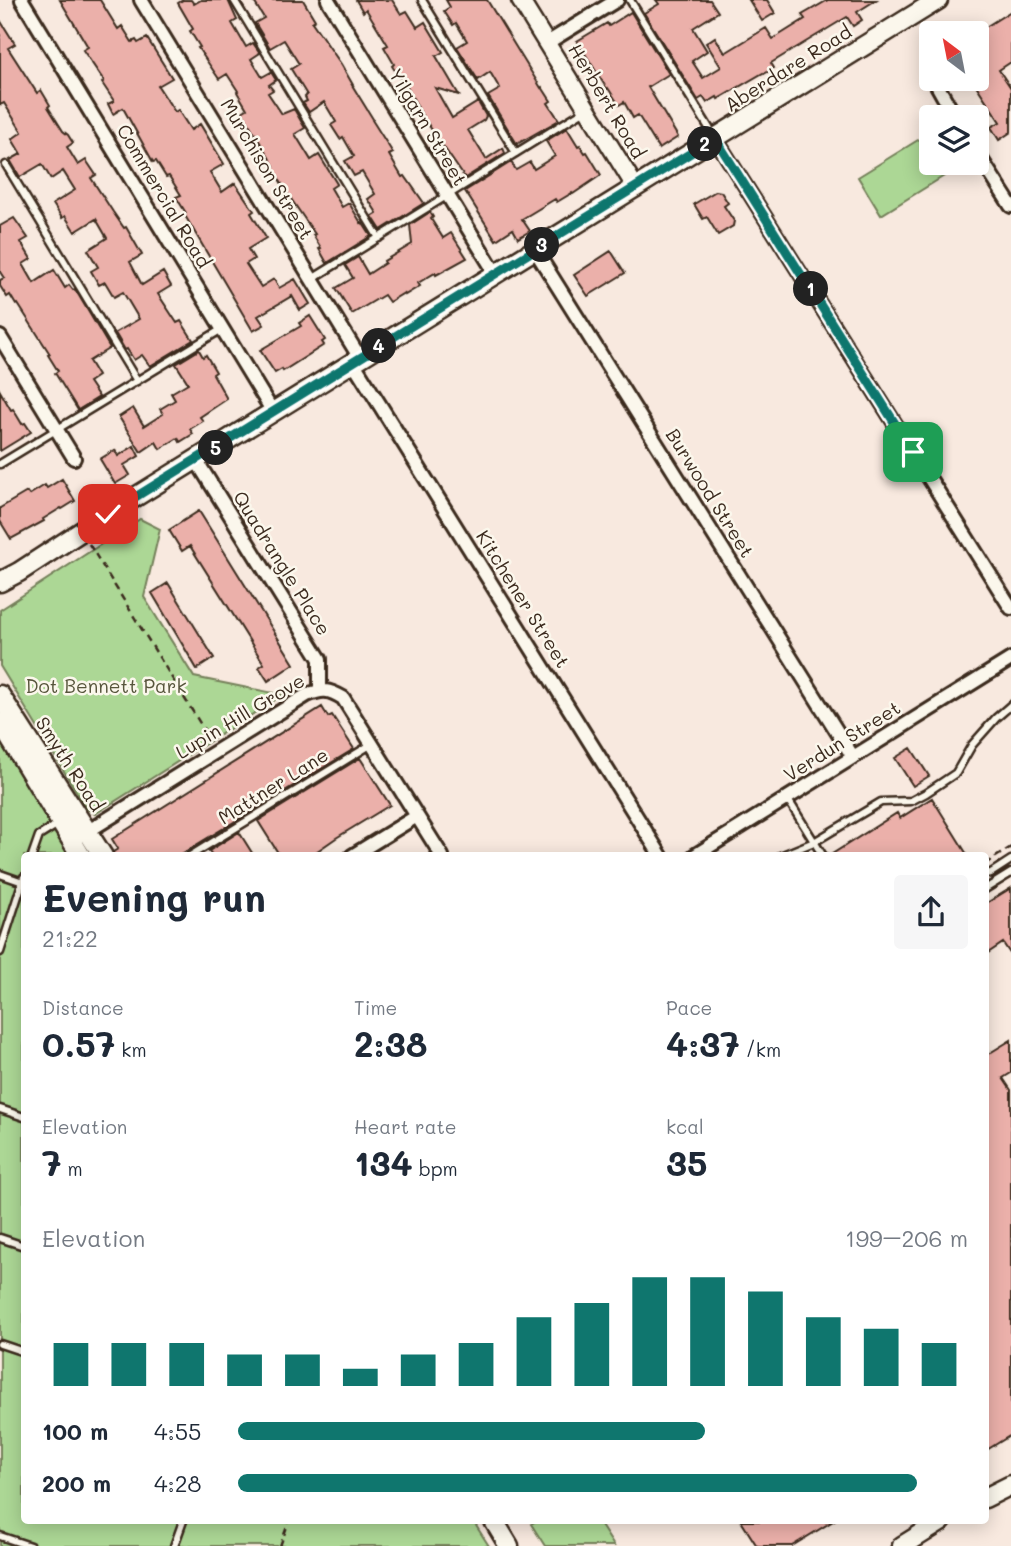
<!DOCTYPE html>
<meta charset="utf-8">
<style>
body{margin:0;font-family:Mali,sans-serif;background:#f6f6f7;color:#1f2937;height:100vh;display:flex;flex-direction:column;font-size:26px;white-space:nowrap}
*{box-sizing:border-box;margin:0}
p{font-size:23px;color:#747a83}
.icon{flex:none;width:38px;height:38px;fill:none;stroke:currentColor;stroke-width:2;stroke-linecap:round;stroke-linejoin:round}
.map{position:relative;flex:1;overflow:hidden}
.sheet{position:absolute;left:21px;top:852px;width:968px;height:672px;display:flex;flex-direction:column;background:#fff;border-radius:7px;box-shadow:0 4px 18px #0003}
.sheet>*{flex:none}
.needle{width:46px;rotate:328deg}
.controls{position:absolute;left:919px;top:21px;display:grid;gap:14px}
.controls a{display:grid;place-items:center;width:70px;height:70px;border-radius:7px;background:#fff;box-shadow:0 4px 18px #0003;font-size:35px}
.pin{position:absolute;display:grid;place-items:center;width:60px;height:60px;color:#fff;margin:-30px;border-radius:14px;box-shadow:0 4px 10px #0006}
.km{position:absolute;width:35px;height:35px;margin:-18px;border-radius:50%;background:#222;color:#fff;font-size:19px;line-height:35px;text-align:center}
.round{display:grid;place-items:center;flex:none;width:74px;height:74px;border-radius:7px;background:#f6f6f7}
.headline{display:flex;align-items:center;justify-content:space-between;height:119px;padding:0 21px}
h1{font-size:38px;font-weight:700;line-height:52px}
.metrics{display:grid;grid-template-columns:repeat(3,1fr);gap:10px;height:119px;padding:7px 21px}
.metrics div{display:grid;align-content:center}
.metrics b{font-size:35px;font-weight:700}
.metrics small{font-size:19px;font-weight:400}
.metrics p{font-size:19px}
.chart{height:196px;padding:14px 21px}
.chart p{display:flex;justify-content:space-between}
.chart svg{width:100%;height:126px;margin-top:7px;stroke:#0f766e;stroke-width:6}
ul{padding:0 21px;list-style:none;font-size:23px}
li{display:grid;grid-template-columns:112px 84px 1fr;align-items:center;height:52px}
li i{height:18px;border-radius:9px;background:#0f766e}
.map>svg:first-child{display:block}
.green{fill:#acd795;stroke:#74805a;stroke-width:2}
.building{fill:#ebb0aa;stroke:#3b2a1e;stroke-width:2}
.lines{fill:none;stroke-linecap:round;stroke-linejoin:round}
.service-casing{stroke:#3b2a1e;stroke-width:11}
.minor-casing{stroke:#3b2a1e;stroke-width:18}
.tertiary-casing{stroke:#3b2a1e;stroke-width:21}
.secondary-casing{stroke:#3b2a1e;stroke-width:23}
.path{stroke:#3b2a1e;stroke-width:2.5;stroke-dasharray:7 5;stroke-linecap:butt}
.service{stroke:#fbf7ec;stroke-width:6}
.minor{stroke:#fbf7ec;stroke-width:12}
.tertiary{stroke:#fbf7ec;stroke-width:16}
.secondary{stroke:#fbf7ec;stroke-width:18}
.route-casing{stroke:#fff;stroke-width:14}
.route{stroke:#0f766e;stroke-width:9}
.labels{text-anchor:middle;stroke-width:5;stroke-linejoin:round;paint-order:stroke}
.street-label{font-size:19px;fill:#3b2a1e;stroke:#fbf7ec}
.park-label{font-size:19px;fill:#57553c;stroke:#fbf7ec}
</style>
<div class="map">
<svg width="1011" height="1546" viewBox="0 0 1011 1546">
<rect width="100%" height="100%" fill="#f8e9df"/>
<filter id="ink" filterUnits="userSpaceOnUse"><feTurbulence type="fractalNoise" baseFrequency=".0143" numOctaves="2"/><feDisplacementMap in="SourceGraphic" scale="14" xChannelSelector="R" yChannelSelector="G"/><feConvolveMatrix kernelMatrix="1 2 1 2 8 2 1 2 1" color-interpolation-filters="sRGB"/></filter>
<g filter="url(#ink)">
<path class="green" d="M931 132V163H961L962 165 881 215 858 177Z
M140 519 160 529 144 597 194 677 283 695 95 814 87 809 0 666V610Z
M0 742 70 856H24V1521H473L489 1546H0Z
M536 1521H598L614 1546H545L531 1524Z"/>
<path class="building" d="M60 0H100L118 29 122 26 132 42 136 40 138 43 147 38 172 78 158 86 175 112 178 110 191 130 200 124 224 164 210 172 222 192 235 183 254 211 251 213 266 238 248 249 254 259 246 264 261 287 274 279 279 288 295 279 310 304 300 310 292 296 258 316 264 325 253 331 184 214 186 213 176 197 181 195 169 176 166 177 156 161 153 162 123 108 113 114 108 104 114 101 102 83 104 81 83 50 88 47Z
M183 0H191L194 4 201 0H228L237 20 232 23 246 47 253 43 260 53 251 59 262 77 271 72 276 80 269 85 273 90 268 93 282 114 294 109 305 128 295 134 311 160 319 155 337 184 331 188 342 207 349 203 361 223 362 222 371 236 327 263 319 249 321 248 313 235 315 234 289 196 272 167 274 166 242 112 247 109 237 92 238 91 227 74 219 79 198 48 200 47 190 31 193 29 178 3Z
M253 0H303L315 20 312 22 341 64 353 85H352L373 119 372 120 393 153 389 155 402 177 405 176 424 203 381 230 372 216 377 213 368 199 375 194 362 172 354 176 345 161 354 156 343 137 340 139 331 125 336 122 324 102 309 112 303 103 307 101 305 97 307 95 291 69 299 64 284 40 270 48 255 23 264 18Z
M356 0H392L401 14 407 11 417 27 425 22 443 52 436 56 459 95 435 88 452 118 478 102 486 116 484 120 468 130 486 159 503 148 505 153 465 178 421 114 403 79 401 80 392 66 394 64 384 47 388 45 366 9 363 12Z
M446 0H487L541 88 542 87 551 101 548 103 559 120 517 144 488 96 500 89 490 72 478 80 457 47 467 41 456 23 453 25 444 11 450 7Z
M656 0H710L718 12 693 28 707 51 692 61 703 78 721 67 706 43 715 37 725 53 766 28 773 39 805 19 802 15 828 0H876L857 12 862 20 853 26 847 17 771 63 774 68 764 74 763 73 718 99 717 97 707 103 703 97 698 100 644 13 659 4Z
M749 0H767L775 13 762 21Z
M1011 11V62L999 70 1011 88V132L999 140 991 127 1000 122 972 79H976V33Z
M631 12 669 74 648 87 678 137 659 149 638 115 633 118 624 102 619 105 608 88 607 89 577 41 607 23 609 26Z
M0 20 15 44 8 48 37 93 41 90 50 105 48 107 63 131 68 135 73 143 67 147 78 165 86 160 96 175 91 178 113 212 124 228 126 227 142 255 130 262 142 285 163 272 171 286 158 294 177 323 181 321 193 340 150 366 142 355 134 360 127 349 125 350 115 333 139 319 123 292 114 297 105 282 99 285 91 271 98 267 88 250 107 238 96 219 75 232 65 216 62 218 53 204 75 190 63 171 51 179 42 164 20 177 10 160 21 154 12 139 22 132 4 103 0 105Z
M567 128 578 146 580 145 585 153 587 152 601 175 573 194 572 193 557 202 555 199 522 219 530 231 518 238 513 229 496 240 465 191 511 162 516 170 530 162 534 169 555 156 546 141Z
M716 191 721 192 728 203 724 206 734 221 733 226 718 235 707 217 703 219 694 204Z
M430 212 433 217 431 219 443 238 451 233 467 258 436 275 435 273 418 283 420 286 405 295 404 293 389 302 384 295 352 314 336 288 353 278 345 265 358 257 368 274 385 263 384 261 412 244 410 225Z
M14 218 28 238 21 242 31 259 23 264 34 283 54 270 65 288 69 285 73 290 75 289 110 348 89 361 98 376 89 382 99 397 78 410 55 373 58 371 48 355 50 354 18 304 16 305 10 295 7 297 0 286V280L4 278 0 272V226Z
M611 251 625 273 588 296 574 275Z
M310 316 325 340 322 342 324 345 283 371 282 369 275 373 260 350 301 326 299 323Z
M199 350 203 357 206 355 216 372 213 374 227 399 200 417 203 421 190 429 193 434 180 442 178 438 160 449 156 442 141 452 119 417 133 408 144 426 163 414 160 409 175 400 171 393 188 383 176 364Z
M0 391 11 410 13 409 22 424 25 423 31 432 0 451Z
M134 446 139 456 124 465 130 475 115 484 100 459 115 450 118 456Z
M62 479 75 501 62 509 61 508 43 519 44 521 11 539 0 521V508L27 492 29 495 45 485 47 488Z
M199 511 294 664 268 681 259 667 264 664 190 546 182 551 169 530Z
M168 583 214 658 197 669 152 593Z
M322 707 328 717 332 715 354 749 178 856H114L113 852 118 849 112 839Z
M911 748 929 776 913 786 895 758Z
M360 758 390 805 336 838 310 856H280L258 821Z
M932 798 968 856H829L897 813 900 818Z
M239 832 254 856H213L209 851Z
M1011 888V955L1003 943 985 955V904Z
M1011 1040V1073L1003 1078 1011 1090V1435L985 1451V1056Z
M741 1521H833L792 1546H757Z"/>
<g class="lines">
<defs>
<path id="service" d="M234 0 379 238
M422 0 516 153
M630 0 714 136
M6 165 137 381
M312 279 587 109
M0 464 222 329
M787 798 823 856
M32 856 39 836 58 824
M190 856 372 744
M780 856 814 842 881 802 911 801 926 793 956 773 972 745 996 718 1011 705
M0 874 23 882
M985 874 991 873 1011 860
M985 889 1011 873
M0 952 24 877
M0 1109 24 1117
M0 1238 24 1246
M0 1344 24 1352
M0 1536 30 1546
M174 1546 183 1521"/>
<path id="minor" d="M22 0 273 412
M141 0 360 358
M328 0 496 274
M547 43 617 0
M937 85 955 117
M715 138 1011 608
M976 151 1011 206
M535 250 853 757
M0 337 74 458
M353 362 661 856
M196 460 320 659V690
M82 835 307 695C323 689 328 689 343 698L442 856
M352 856 417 816
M694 856 1011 659"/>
<path id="tertiary" d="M520 0 636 188"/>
<path id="secondary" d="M0 582 19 572 108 514 938 0
M0 695 103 856
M0 722 81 856
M985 1498 1011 1485
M494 1521 509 1546
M902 1546 942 1521"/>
</defs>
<use href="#service" class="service-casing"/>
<use href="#minor" class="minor-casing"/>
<use href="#tertiary" class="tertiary-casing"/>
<use href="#secondary" class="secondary-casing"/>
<path class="path" d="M89 544 211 741
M985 864 1011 847
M280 1546 289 1521"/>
<use href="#service" class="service"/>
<use href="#minor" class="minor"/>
<use href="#tertiary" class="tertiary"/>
<use href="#secondary" class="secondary"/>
</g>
</g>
<g class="lines" filter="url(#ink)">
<defs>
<path id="route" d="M108 514 715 138 913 452"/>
</defs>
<use href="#route" class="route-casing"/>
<use href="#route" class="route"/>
</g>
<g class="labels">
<g class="street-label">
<text transform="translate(788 68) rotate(-32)" y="7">Aberdare Road</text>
<text transform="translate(607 101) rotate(59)" y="7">Herbert Road</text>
<text transform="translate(428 127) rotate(59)" y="7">Yilgarn Street</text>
<text transform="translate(267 169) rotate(59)" y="7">Murchison Street</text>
<text transform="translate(164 196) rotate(59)" y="7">Commercial Road</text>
<text transform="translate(710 493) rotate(58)" y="7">Burwood Street</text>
<text transform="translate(282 563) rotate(58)" y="7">Quadrangle Place</text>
<text transform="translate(523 599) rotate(58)" y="7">Kitchener Street</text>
<text transform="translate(240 716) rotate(-31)" y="7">Lupin Hill Grove</text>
<text transform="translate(842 741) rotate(-32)" y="7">Verdun Street</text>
<text transform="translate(70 764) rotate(57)" y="7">Smyth Road</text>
<text transform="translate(273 786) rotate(-32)" y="7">Mattner Lane</text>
</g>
<g class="park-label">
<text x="106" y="693">Dot Bennett Park</text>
</g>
</g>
</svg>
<div class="controls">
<a><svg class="needle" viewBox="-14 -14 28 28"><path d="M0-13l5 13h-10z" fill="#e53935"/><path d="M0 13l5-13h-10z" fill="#747a83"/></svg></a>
<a><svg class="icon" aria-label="layers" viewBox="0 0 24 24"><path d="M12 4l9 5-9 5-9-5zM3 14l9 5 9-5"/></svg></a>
</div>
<div class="pin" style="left:913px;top:452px;background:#1e9e55"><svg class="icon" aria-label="arrive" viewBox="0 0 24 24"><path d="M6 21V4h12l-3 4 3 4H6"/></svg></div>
<div class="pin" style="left:108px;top:514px;background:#d93025"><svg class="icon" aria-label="check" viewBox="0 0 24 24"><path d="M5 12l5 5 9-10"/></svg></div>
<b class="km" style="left:811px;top:289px">1</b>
<b class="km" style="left:705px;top:144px">2</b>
<b class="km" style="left:542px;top:245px">3</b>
<b class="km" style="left:379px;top:346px">4</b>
<b class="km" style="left:216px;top:448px">5</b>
<section class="sheet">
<div class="headline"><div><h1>Evening run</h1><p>21:22</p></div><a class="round"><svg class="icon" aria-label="share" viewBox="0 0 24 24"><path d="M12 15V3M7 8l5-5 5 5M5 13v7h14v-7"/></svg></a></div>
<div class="metrics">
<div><p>Distance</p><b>0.57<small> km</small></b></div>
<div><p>Time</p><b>2:38</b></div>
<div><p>Pace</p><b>4:37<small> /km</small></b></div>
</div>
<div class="metrics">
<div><p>Elevation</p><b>7<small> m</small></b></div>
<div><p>Heart rate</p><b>134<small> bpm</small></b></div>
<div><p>kcal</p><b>35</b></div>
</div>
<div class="chart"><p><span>Elevation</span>199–206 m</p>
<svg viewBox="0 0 160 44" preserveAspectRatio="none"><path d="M5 44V29M15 44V29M25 44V29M35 44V33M45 44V33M55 44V38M65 44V33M75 44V29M85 44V20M95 44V15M105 44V6M115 44V6M125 44V11M135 44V20M145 44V24M155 44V29"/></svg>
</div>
<ul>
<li><b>100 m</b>4:55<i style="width:64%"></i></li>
<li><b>200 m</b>4:28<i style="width:93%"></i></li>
</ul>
</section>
</div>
